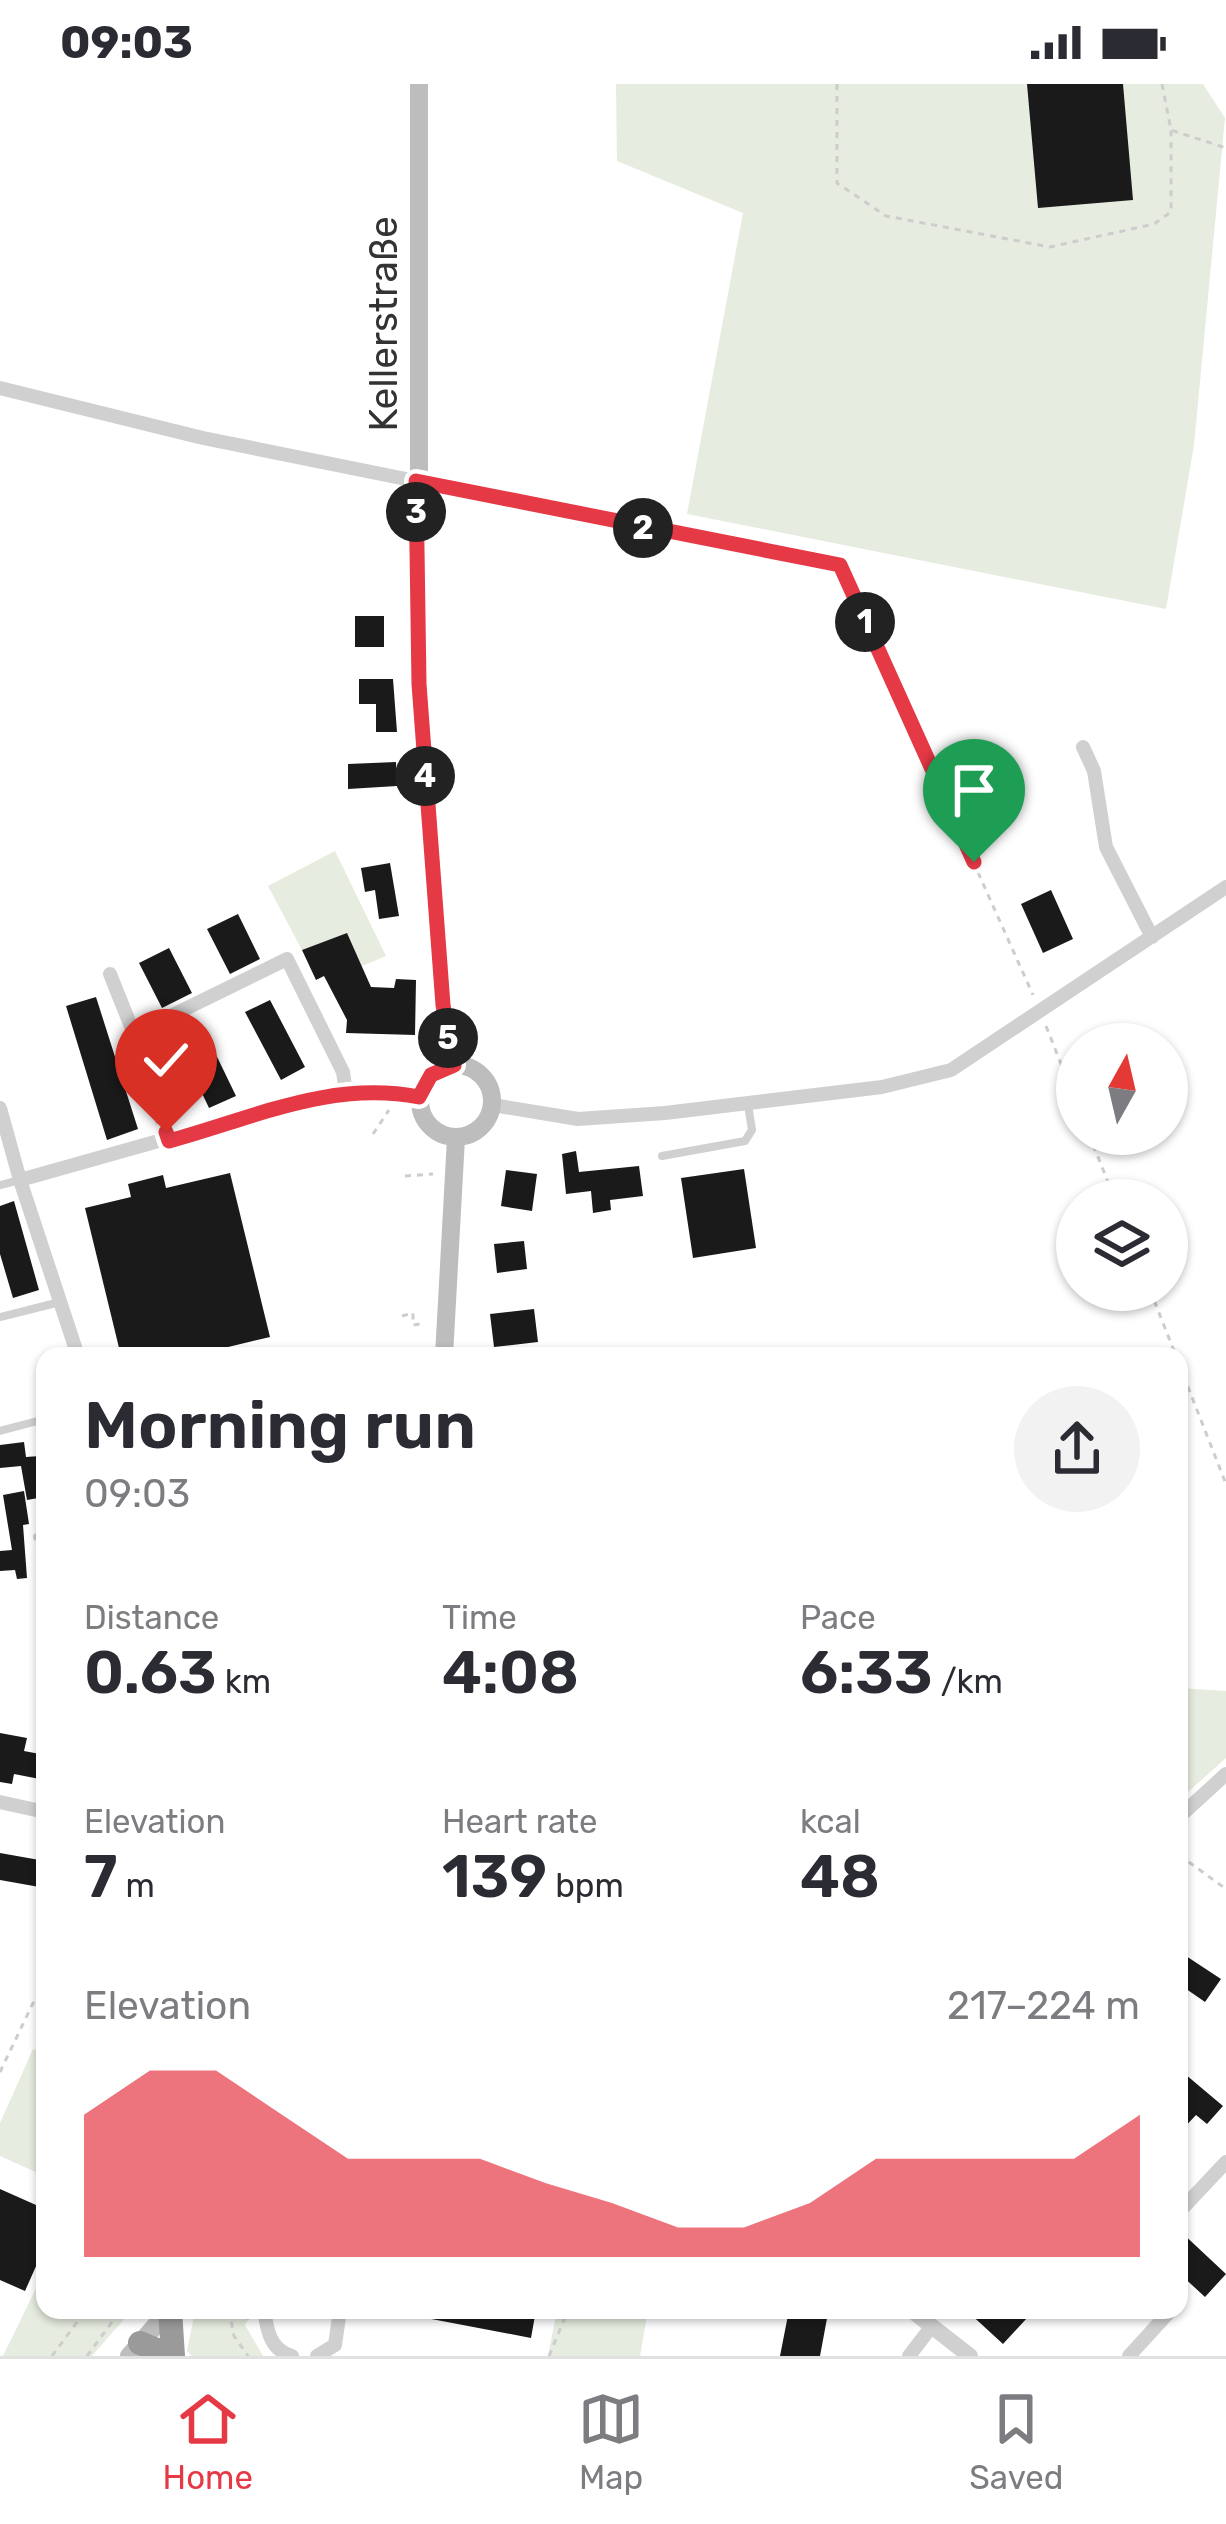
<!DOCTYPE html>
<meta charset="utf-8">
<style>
body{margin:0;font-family:Rubik,sans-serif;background:#f2f2f3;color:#2b2b33;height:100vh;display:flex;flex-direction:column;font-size:45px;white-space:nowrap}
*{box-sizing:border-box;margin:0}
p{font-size:39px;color:#7c7c81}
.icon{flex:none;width:66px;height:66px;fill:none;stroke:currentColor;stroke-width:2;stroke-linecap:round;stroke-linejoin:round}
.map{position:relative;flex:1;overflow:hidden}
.side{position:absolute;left:36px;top:1263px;width:1152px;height:972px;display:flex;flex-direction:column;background:#fff;border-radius:24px;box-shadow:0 3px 9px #0004}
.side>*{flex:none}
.needle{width:78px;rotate:8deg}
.buttons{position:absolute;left:1056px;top:939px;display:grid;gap:24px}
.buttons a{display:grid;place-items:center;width:132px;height:132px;border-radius:50%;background:#fff;box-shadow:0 3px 9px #0004;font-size:60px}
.pin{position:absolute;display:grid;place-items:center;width:102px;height:102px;color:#fff;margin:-123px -51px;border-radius:50% 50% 50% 0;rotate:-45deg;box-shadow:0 0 12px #0007}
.pin .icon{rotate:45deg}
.km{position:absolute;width:60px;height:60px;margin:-30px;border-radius:50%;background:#222;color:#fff;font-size:33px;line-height:60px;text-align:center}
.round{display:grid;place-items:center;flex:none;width:126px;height:126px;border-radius:63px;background:#f2f2f3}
.headline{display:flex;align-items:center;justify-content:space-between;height:204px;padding:0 48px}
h1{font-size:66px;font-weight:600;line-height:90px}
.figures{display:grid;grid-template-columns:repeat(3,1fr);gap:18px;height:204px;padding:12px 48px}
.figures div{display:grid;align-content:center}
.figures b{font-size:60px;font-weight:600}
.figures small{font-size:33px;font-weight:400}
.figures p{font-size:33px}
.chart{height:336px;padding:24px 48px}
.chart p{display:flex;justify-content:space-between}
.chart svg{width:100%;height:216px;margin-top:12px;fill:#e63946;opacity:.7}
.status{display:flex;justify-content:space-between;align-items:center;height:84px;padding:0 60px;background:#fff;direction:ltr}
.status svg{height:33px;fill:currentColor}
.tab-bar{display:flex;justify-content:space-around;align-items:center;height:168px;border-top:3px solid #e1e1e2;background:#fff;font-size:33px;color:#7c7c81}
.tab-bar a{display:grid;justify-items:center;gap:6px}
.tab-bar .current{color:#e63946}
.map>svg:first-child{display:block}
.green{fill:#e6ecdf}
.building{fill:#1a1a1a}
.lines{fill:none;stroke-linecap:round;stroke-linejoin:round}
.path{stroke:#cdcdcd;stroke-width:3;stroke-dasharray:6 6;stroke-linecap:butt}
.service{stroke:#d0d0d0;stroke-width:8}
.minor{stroke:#d0d0d0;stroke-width:14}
.tertiary{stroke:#d0d0d0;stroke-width:16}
.secondary{stroke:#bdbdbd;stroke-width:18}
.motorway{stroke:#9a9a9a;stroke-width:24}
.route-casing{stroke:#fff;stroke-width:24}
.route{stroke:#e63946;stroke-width:15}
.labels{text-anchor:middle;stroke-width:12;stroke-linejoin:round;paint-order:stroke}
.street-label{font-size:39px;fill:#333;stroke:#fff}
</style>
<div class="status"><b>09:03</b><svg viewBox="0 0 49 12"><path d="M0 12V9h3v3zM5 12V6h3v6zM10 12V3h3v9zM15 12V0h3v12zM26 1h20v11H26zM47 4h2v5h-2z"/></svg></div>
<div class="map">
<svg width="1226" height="2272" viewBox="0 0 1226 2272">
<rect width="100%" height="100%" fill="#fff"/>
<path class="green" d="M616 0H1203L1225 34 1194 361 1166 525 687 430 743 129 617 77Z
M335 767 386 872 362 882 346 850 302 866 268 802Z
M1179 1604 1226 1607V1674L1179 1716Z
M33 1965 45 1970V2078L40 2090 0 2072V2039Z
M45 2186V2226H132L92 2272H3Z
M195 2226H254L245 2241 263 2272H192L187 2267Z
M557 2226H648L640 2272H548Z"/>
<path class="building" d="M1027 0H1123L1133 116 1038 124Z
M355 532H384V563H355Z
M359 595H393L397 648H376V620H359Z
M396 678 397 702 348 705V680Z
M390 779 399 832 379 835 375 806 365 808 361 784Z
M1051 806 1073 855 1043 869 1021 820Z
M238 830 260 875 230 890 207 845Z
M347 849 371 903 394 904 396 895 416 896 415 951 346 949 347 936 324 892 316 896 302 866Z
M169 864 192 909 162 924 139 879Z
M96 913 138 1045 107 1056 66 922Z
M270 916 305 983 281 996 245 928Z
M205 948 236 1012 209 1024 179 961Z
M576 1067 579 1088 639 1082 643 1112 610 1116 611 1126 593 1129 591 1107 566 1110 562 1070Z
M744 1085 756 1164 693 1174 681 1094Z
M506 1086 537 1090 532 1127 501 1122Z
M230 1089 270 1253 191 1272H121L85 1124 131 1113 128 1100 163 1091 166 1104Z
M14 1117 39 1206 13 1214 0 1170V1122Z
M524 1157 527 1185 497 1189 494 1160Z
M534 1225 538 1258 494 1263 490 1230Z
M24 1358 26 1373 40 1372 44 1413 27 1416 21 1382 0 1384V1361Z
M24 1407 29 1440 23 1441 27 1494 17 1495 15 1486 0 1487V1467L12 1466 3 1411Z
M0 1649 27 1654 24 1667 45 1671V1696L14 1690 12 1700 0 1698Z
M0 1769 45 1777V1804L0 1796Z
M1186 1872 1221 1895 1205 1918 1179 1900V1883Z
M1179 1985 1223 2022 1207 2040 1196 2031 1179 2049Z
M0 2105 45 2125V2162L25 2207 0 2196Z
M1179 2146 1226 2190 1205 2213 1179 2189Z
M422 2226H536L531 2254 421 2233Z
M789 2226 828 2229 820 2272H780Z
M966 2226H1019L1027 2234 1003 2260Z"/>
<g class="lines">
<path class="path" d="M837 0V99L886 132 1050 163 1154 140 1171 128V46
M1162 0 1171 46 1226 64
M440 406 840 481 1033 911
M1046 942 1077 1020
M373 1050 389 1026
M1089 1050 1115 1116
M405 1092 433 1090
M1150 1206 1176 1272
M402 1232 413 1229V1241L425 1239
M1179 1280 1226 1400
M1179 1771 1226 1805
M0 1988 33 1919 45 1917
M229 2226 234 2252 248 2272
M236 2226 249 2235
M52 2272 86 2226
M87 2272 121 2226
M549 2272 568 2226"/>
<path class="service" d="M662 1072 745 1057 752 1046 748 1021
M0 1101 20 1096
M0 1233 56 1219
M0 1347 45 1335
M37 1453 45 1452"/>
<path class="minor" d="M0 304 203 354 416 397
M1083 663 1094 687 1106 763 1152 853
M110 890 134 950
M493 1021 578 1035 665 1029 882 1003 951 986 1226 803
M0 1024 20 1096 315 1013 372 1006 419 1013
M169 1057 134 950 287 875 343 988 346 1008
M20 1096 78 1272
M0 1718 45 1728
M1179 1733 1226 1690
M1179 2128 1226 2078
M264 2226C267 2246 270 2266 292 2272
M317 2272 335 2261 340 2226
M909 2272 932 2242
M1129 2272 1171 2226"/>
<path class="tertiary" d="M911 2226 970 2272"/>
<path class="secondary" d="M419 0V600L439 875 454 981
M420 1017a36 36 0 1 1 72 0a36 36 0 1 1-72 0Z
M444 1272 456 1054
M129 2272 169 2226"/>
<path class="motorway" d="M170 2226 173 2272
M140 2259 171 2272"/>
</g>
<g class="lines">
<defs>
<path id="route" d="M166 1048 169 1057C254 1034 330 996 419 1013L431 991 454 981 443 921 419 600 416 397 840 481 974 778"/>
</defs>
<use href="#route" class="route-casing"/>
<use href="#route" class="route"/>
</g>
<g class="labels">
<g class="street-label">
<text transform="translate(383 240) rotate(-90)" y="14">Kellerstraße</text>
</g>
</g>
</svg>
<div class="buttons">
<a><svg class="needle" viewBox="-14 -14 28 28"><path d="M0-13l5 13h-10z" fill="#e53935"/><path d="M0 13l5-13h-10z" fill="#7c7c81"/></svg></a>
<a><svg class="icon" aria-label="layers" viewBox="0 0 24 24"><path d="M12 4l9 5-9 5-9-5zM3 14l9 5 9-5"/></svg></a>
</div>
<div class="pin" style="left:974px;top:778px;background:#1e9e55"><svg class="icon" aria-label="arrive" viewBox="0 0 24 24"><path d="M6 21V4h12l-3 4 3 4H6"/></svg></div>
<div class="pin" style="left:166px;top:1048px;background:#d93025"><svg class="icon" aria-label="check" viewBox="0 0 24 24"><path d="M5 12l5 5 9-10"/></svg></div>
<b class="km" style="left:865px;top:538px">1</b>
<b class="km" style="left:643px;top:444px">2</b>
<b class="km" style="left:416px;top:428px">3</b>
<b class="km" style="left:425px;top:692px">4</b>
<b class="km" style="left:448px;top:954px">5</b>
<section class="side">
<div class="headline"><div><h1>Morning run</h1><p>09:03</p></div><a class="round"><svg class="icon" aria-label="share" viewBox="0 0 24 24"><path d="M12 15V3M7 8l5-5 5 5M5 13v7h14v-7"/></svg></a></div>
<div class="figures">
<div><p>Distance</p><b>0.63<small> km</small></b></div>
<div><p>Time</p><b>4:08</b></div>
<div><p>Pace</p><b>6:33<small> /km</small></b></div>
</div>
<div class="figures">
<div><p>Elevation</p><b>7<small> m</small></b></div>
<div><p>Heart rate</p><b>139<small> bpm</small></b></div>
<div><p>kcal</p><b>48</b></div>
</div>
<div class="chart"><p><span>Elevation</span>217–224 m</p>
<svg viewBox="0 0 160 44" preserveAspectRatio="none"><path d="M0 44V15L10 6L20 6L30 15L40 24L50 24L60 24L70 29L80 33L90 38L100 38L110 33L120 24L130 24L140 24L150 24L160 15V44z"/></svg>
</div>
</section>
</div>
<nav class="tab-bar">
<a class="current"><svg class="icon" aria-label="home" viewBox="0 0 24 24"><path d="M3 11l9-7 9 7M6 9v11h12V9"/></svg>Home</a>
<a><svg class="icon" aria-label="map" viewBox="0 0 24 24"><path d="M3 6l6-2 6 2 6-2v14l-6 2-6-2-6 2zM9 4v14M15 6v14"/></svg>Map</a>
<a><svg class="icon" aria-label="saved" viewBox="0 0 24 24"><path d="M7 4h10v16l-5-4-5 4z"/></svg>Saved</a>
</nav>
